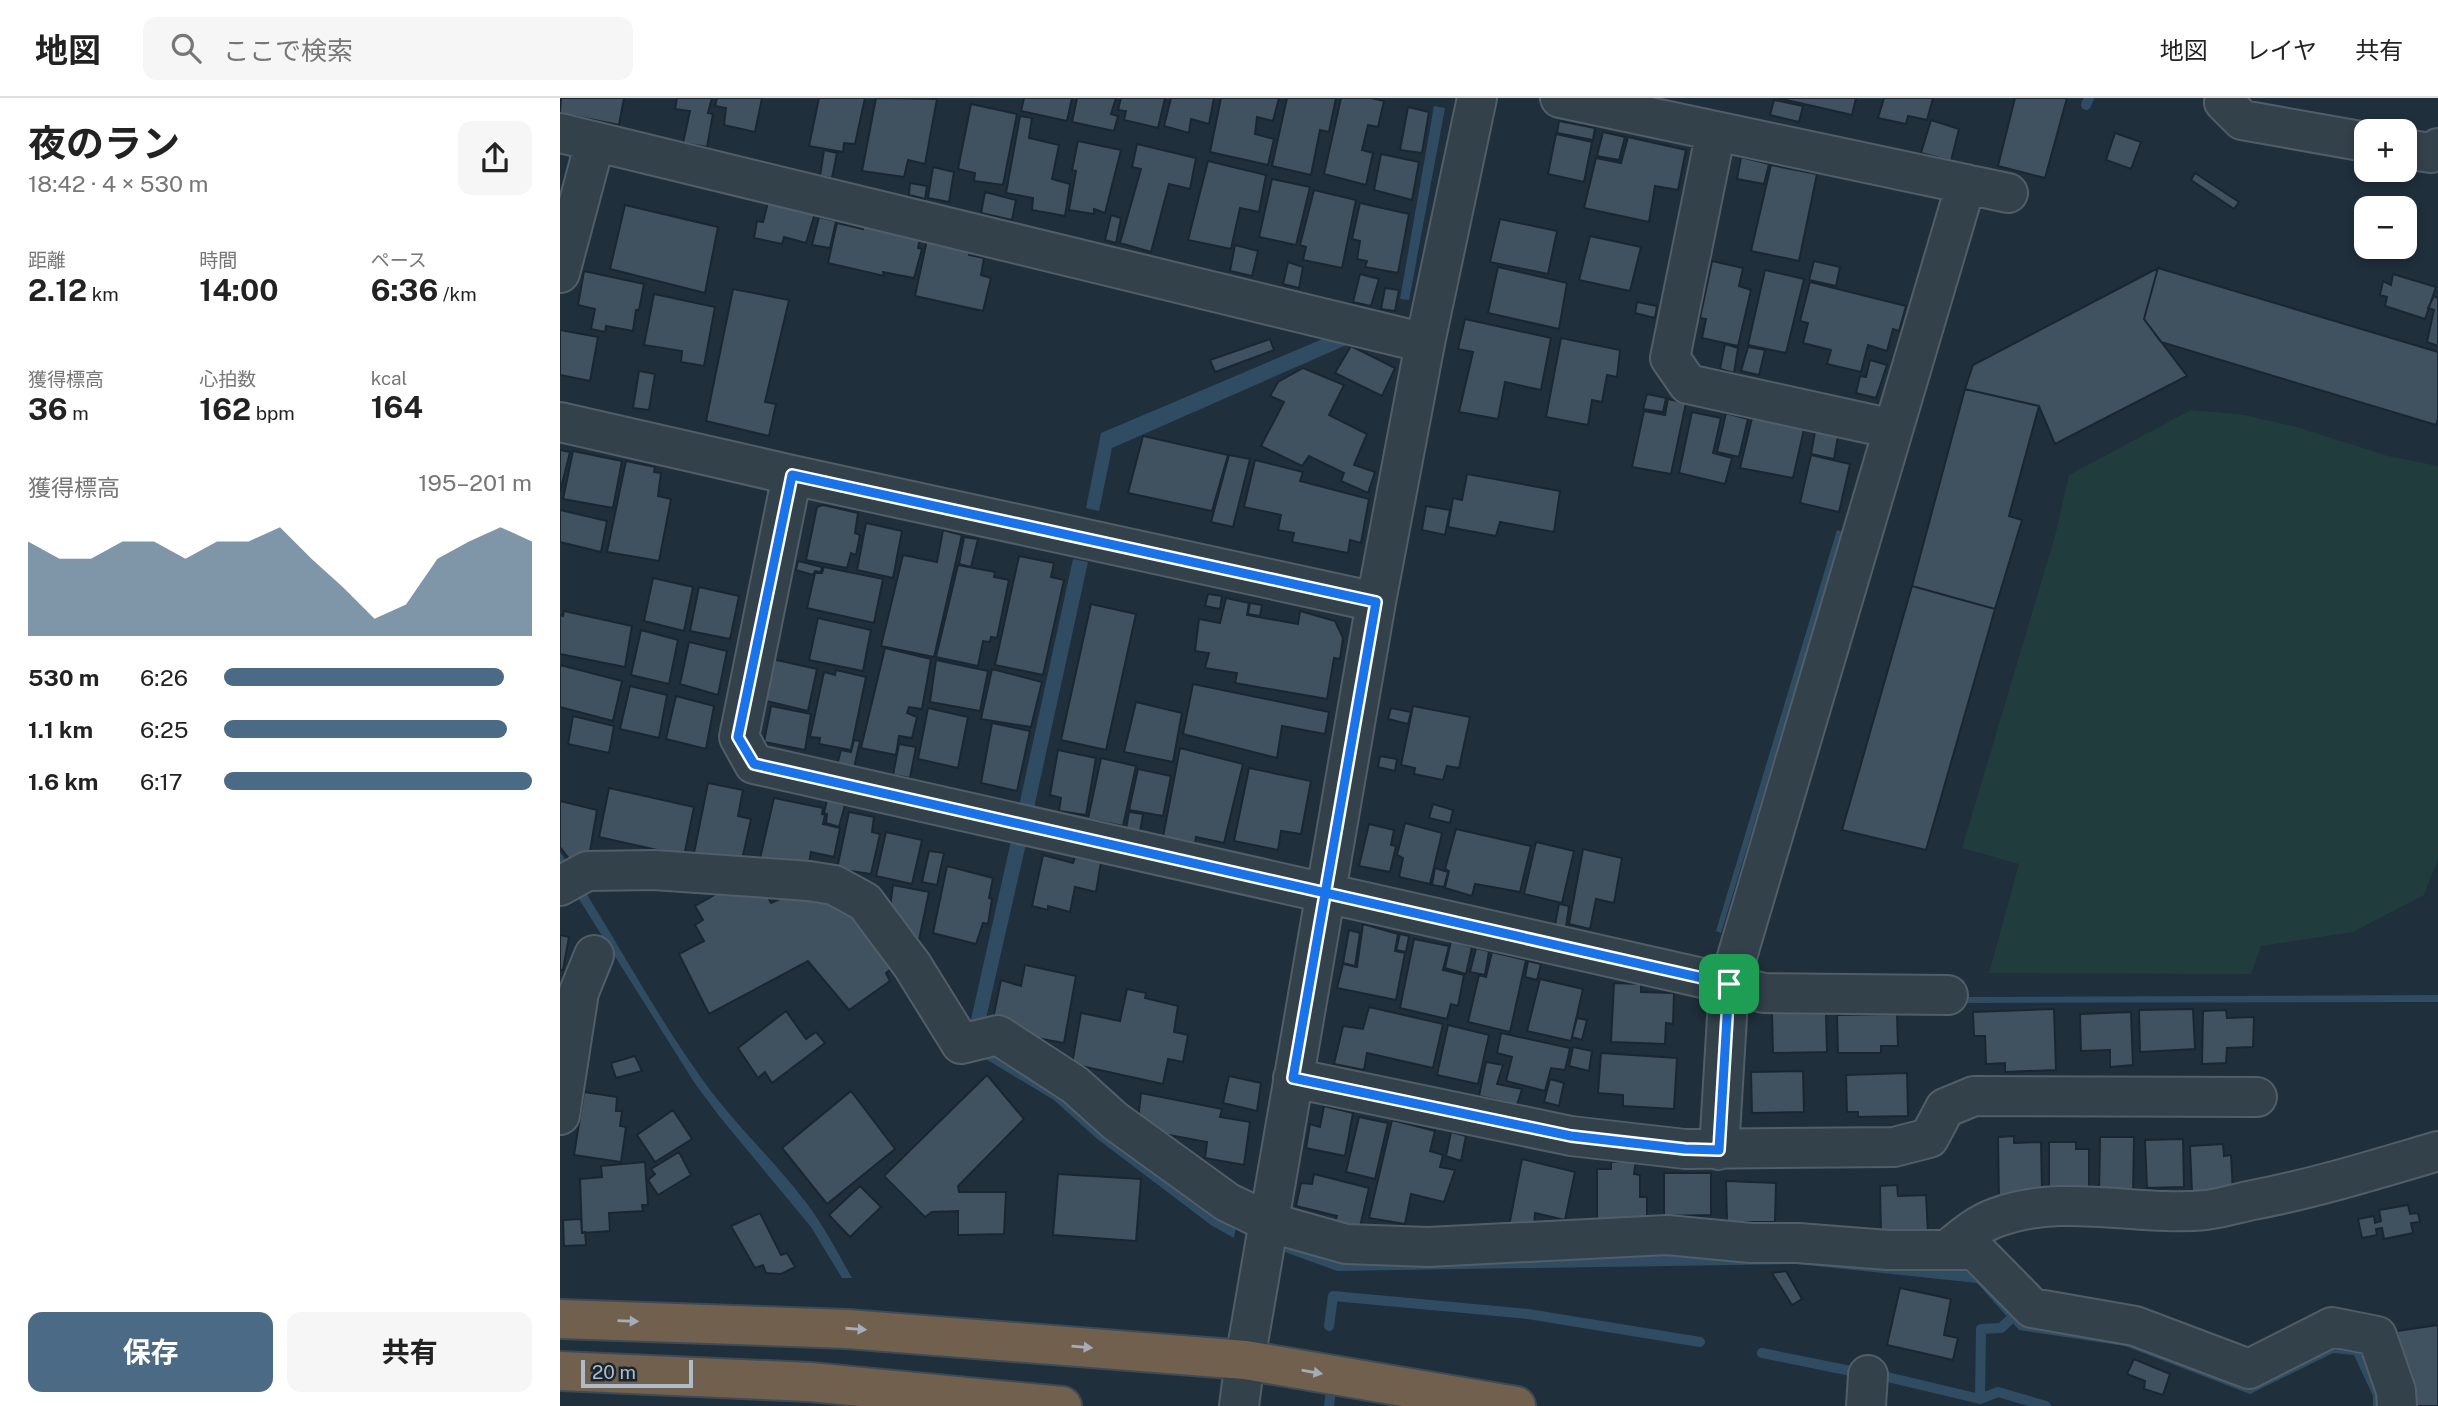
<!DOCTYPE html>
<html lang="ja">
<meta charset="utf-8">
<style>
body{margin:0;font-family:"Public Sans","Noto Sans JP",sans-serif;background:#f6f6f6;color:#222;height:100vh;display:flex;flex-direction:column;font-size:26px;white-space:nowrap}
*{box-sizing:border-box;margin:0}
p{font-size:23px;color:#767676}
.icon{flex:none;width:38px;height:38px;fill:none;stroke:currentColor;stroke-width:2;stroke-linecap:round;stroke-linejoin:round}
.map{position:relative;flex:1;overflow:hidden}
.drawer{display:flex;flex-direction:column;background:#fff;width:560px}
.drawer>*{flex:none}
.fabs{position:absolute;left:1794px;top:21px;display:grid;gap:14px}
.fabs a{display:grid;place-items:center;width:63px;height:63px;border-radius:14px;background:#fff;box-shadow:0 4px 10px #0003;font-size:35px}
.scale{position:absolute;left:21px;bottom:18px;width:112px;box-sizing:border-box;padding-left:7px;border:4px solid #aebbc8;border-top:0;font-size:19px;line-height:24px;white-space:nowrap;color:#aebbc8;-webkit-text-stroke:5px #182530;paint-order:stroke}
.pin{position:absolute;display:grid;place-items:center;width:60px;height:60px;color:#fff;margin:-30px;border-radius:14px;box-shadow:0 4px 10px #0006}
.round{display:grid;place-items:center;flex:none;width:74px;height:74px;border-radius:14px;background:#f6f6f6}
.overview{display:flex;align-items:center;justify-content:space-between;height:119px;padding:0 28px}
h1{font-size:38px;font-weight:700;line-height:52px}
.figures{display:grid;grid-template-columns:repeat(3,1fr);gap:10px;height:119px;padding:7px 28px}
.figures div{display:grid;align-content:center}
.figures b{font-size:30px;font-weight:700}
.figures small{font-size:19px;font-weight:400}
.figures p{font-size:19px}
.chart{height:196px;padding:14px 28px}
.chart p{display:flex;justify-content:space-between}
.chart svg{width:100%;height:126px;margin-top:7px;fill:#4a6a85;opacity:.7}
.primary-button{display:flex;gap:14px;margin-top:auto;padding:14px 28px}
.primary-button a{flex:1;height:80px;border-radius:14px;background:#4a6a85;color:#fff;font-size:28px;font-weight:700;line-height:80px;text-align:center}
.primary-button a+a{background:#f6f6f6;color:#222}
ul{padding:0 28px;list-style:none;font-size:23px}
li{display:grid;grid-template-columns:112px 84px 1fr;align-items:center;height:52px}
li i{height:18px;border-radius:9px;background:#4a6a85}
header{display:flex;align-items:center;gap:42px;box-sizing:border-box;height:98px;padding:0 35px;background:#fff;border-bottom:2px solid #e0e0e0}
header strong{font-size:33px}
nav{display:flex;gap:38px;margin-inline-start:auto;font-size:24px}
.search{width:490px;height:63px;background:#f6f6f6;display:flex;align-items:center;gap:18px;box-sizing:border-box;padding:0 24px;border-radius:14px;color:#767676;font-size:26px}
main{display:flex;flex:1;min-height:0}
.map>svg:first-child{display:block}
.green{fill:#213c3c}
.water{fill:#2f4c63}
.lines{fill:none;stroke-linecap:round;stroke-linejoin:round}
.stream{stroke:#2f4c63;stroke-width:10}
.building{fill:#405260;stroke:#1a2732;stroke-width:2}
.minor-casing{stroke:#515e69;stroke-width:42}
.highway-casing{stroke:#3e4b56;stroke-width:42}
.minor{stroke:#33414b;stroke-width:38}
.highway{stroke:#72604f;stroke-width:38}
.oneway{fill:#a5adb6}
.route-casing{stroke:#fff;stroke-width:14}
.route{stroke:#1a73e8;stroke-width:9}
</style>
<header>
<strong>地図</strong>
<div class="search"><svg class="icon" aria-label="search" viewBox="0 0 24 24"><circle cx="10" cy="10" r="6"/><path d="M15 15l6 6"/></svg>ここで検索</div>
<nav><a>地図</a><a>レイヤ</a><a>共有</a></nav>
</header>
<main>
<section class="drawer">
<div class="overview"><div><h1>夜のラン</h1><p>18:42 · 4 × 530 m</p></div><a class="round"><svg class="icon" aria-label="share" viewBox="0 0 24 24"><path d="M12 15V3M7 8l5-5 5 5M5 13v7h14v-7"/></svg></a></div>
<div class="figures">
<div><p>距離</p><b>2.12<small> km</small></b></div>
<div><p>時間</p><b>14:00</b></div>
<div><p>ペース</p><b>6:36<small> /km</small></b></div>
</div>
<div class="figures">
<div><p>獲得標高</p><b>36<small> m</small></b></div>
<div><p>心拍数</p><b>162<small> bpm</small></b></div>
<div><p>kcal</p><b>164</b></div>
</div>
<div class="chart"><p><span>獲得標高</span>195–201 m</p>
<svg viewBox="0 0 160 44" preserveAspectRatio="none"><path d="M0 44V11L10 17L20 17L30 11L40 11L50 17L60 11L70 11L80 6L90 17L100 27L110 38L120 33L130 17L140 11L150 6L160 11V44z"/></svg>
</div>
<ul>
<li><b>530 m</b>6:26<i style="width:91%"></i></li>
<li><b>1.1 km</b>6:25<i style="width:92%"></i></li>
<li><b>1.6 km</b>6:17<i style="width:100%"></i></li>
</ul>
<div class="primary-button"><a>保存</a><a>共有</a></div>
</section>
<div class="map">
<svg width="1878" height="1308" viewBox="0 0 1878 1308">
<rect width="100%" height="100%" fill="#1f2f3b"/>
<path class="green" d="M1631 312 1685 317 1737 329 1828 358 1878 368V761L1864 797 1793 834 1701 848 1691 876 1429 875 1459 766 1402 750 1495 438 1509 377Z"/>
<path class="water" d="M874 8 885 10 849 202 840 201Z
M772 237 791 245 552 350 539 413 526 410 541 335Z
M1277 432 1283 434 1161 835 1156 833Z
M513 461 528 464 474 710 459 708Z
M451 743 466 746 424 929 677 1123 674 1140 651 1127 536 1040 494 1002 414 954 408 935Z
M0 754C49 828 90 908 142 981 174 1026 215 1063 248 1107 265 1130 278 1155 292 1180H282L251 1129 159 1018 134 984 0 771Z
M1878 897V904L1402 905 1405 899Z
M728 1139 1233 1152 1424 1173 1571 1235 1689 1280 1771 1241 1803 1244 1826 1308H1813V1298L1794 1257 1773 1255 1690 1296 1565 1248 1459 1232 1417 1185 1237 1166 777 1173 725 1154Z"/>
<g class="lines">
<path class="stream" d="M1526 7 1529 0
M769 1228 773 1198 968 1216 1140 1244
M1202 1255 1291 1273
M1319 1277 1420 1301 1438 1294 1486 1308
M1420 1301 1421 1231 1441 1230 1455 1217
M769 1308 771 1293"/>
</g>
<path class="building" d="M1 0H64L59 27 0 15Z
M117 0H152L148 15 153 16 147 49 123 45 130 13 115 11Z
M157 0H202L195 34 164 27 166 10 155 8Z
M259 0H305L295 46 284 45 283 54 249 48Z
M316 0 377 1 365 66 348 62 344 79 302 73Z
M464 0H512L507 23 461 13Z
M517 0H556L551 16 558 18 554 33 512 24Z
M561 0H605L598 30 564 22 566 13 558 12Z
M611 0H654L649 26 631 21 629 35 604 28Z
M661 0H719L713 23 697 19 695 36 714 41 708 67 650 54Z
M727 0H776L769 34 760 32 751 77 712 68Z
M781 0H811L824 3 818 29 808 27 802 52 813 55 806 87 764 76Z
M1218 0H1296L1292 17Z
M1324 0H1373L1367 22 1348 18 1346 26 1318 20Z
M1455 0H1507L1485 80 1438 68Z
M1214 2 1243 8 1239 24 1210 17Z
M411 6 457 16 443 87 414 83 415 75 398 71Z
M848 9 869 14 862 55 840 52Z
M460 18 472 20 469 40 499 47 492 81 510 86 505 118 472 112 473 100 446 95Z
M1371 22 1399 31 1391 63 1361 55Z
M999 23 1035 30 1033 42 997 35Z
M1043 34 1065 39 1059 62 1037 58Z
M1555 35 1581 44 1571 71 1546 62Z
M996 36 1032 44 1024 84 988 76Z
M1068 39 1126 52 1118 92 1095 88 1089 124 1024 110 1036 60 1061 65Z
M518 43 561 52 545 115 534 111V116L509 112 516 73 512 72Z
M577 46 636 60 630 91 609 86 591 154 560 145 581 71 572 69Z
M264 52 277 55 272 80 260 78Z
M821 56 859 64 852 102 814 92Z
M1181 59 1209 66 1204 86 1177 81Z
M648 63 706 77 699 114 680 110 671 151 628 142Z
M1211 67 1257 76 1239 163 1191 153Z
M373 69 394 74 389 104 368 100Z
M1635 75 1679 104 1674 111 1631 82Z
M712 81 750 89 736 147 699 139Z
M350 85 367 88 365 101 349 97Z
M754 92 796 102 782 170 743 162 746 149 740 147Z
M425 94 456 102 452 122 421 115Z
M208 104 255 115 246 145 224 139 222 146 194 140 197 123 203 124Z
M800 105 849 116 838 175 805 169 807 163 797 161 800 143 792 141Z
M65 107 158 129 145 195 50 171Z
M551 117 561 120 556 145 545 142Z
M259 119 276 123 270 150 252 147Z
M940 121 997 133 988 176 930 164Z
M277 125 303 131 304 126 360 140 358 150 362 151 354 180 323 174 324 178 268 165Z
M1030 138 1081 149 1070 193 1019 182Z
M367 142 410 151 409 157 424 160 421 177 431 180 423 213 355 198Z
M675 147 698 153 692 178 670 173Z
M1152 163 1183 170 1179 188 1191 192 1178 248 1142 240 1146 221 1140 220Z
M1254 163 1280 169 1276 188 1249 182Z
M728 164 743 169 739 190 723 186Z
M938 169 1007 185 999 231 928 215Z
M1598 170 1878 254V321L1876 327 1601 244 1584 221Z
M1598 170 1584 221 1627 278 1495 346 1479 308 1405 291 1413 267Z
M1205 172 1244 181 1226 255 1188 247Z
M24 173 84 186 79 212H76L73 233 46 228 45 234 31 231 35 211 18 207Z
M800 176 819 181 811 208 793 204Z
M1833 176 1876 189 1865 221 1825 208 1827 199 1820 197 1823 183 1831 187Z
M1250 184 1346 208 1339 233 1333 231 1327 253 1308 247 1301 274 1267 266 1271 252 1243 245 1248 225 1240 223Z
M825 190 839 192 835 213 821 211Z
M173 191 229 202 205 304 216 306 209 338 146 323Z
M94 196 155 209 144 268 121 264 122 253 84 247Z
M1874 198 1878 200V248L1867 244 1874 212 1868 210Z
M1077 204 1097 208 1095 220 1075 215Z
M905 221 991 240 981 292 945 284 938 321 899 314 913 254 898 251Z
M0 232 38 239 30 283 0 277Z
M1001 240 1060 252 1057 279 1047 277 1042 304 1032 302 1028 327 986 319Z
M710 241 714 252 655 274 650 262Z
M1165 246 1178 250 1174 275 1160 271Z
M791 248 835 270 822 298 775 275Z
M1188 249 1205 252 1199 277 1181 273Z
M1310 262 1327 267 1316 300 1296 295 1300 278 1306 279Z
M743 270 784 287 769 317 807 336 794 367 815 374 808 395 781 383 784 375 749 358 742 368 701 348 724 304 710 298 718 284Z
M79 273 95 276 89 312 73 310Z
M1405 291 1479 308 1449 418 1462 422 1435 511 1352 488Z
M1087 296 1106 300 1103 314 1083 311Z
M1108 301 1126 305 1111 376 1072 369 1084 313 1105 317Z
M1132 314 1161 320 1153 355 1172 360 1165 386 1119 375Z
M1166 315 1188 321 1179 359 1157 354Z
M1192 320 1244 331 1233 380 1180 370Z
M1255 334 1278 338 1274 361 1251 356Z
M583 338 668 357 652 413 568 395Z
M0 352 10 354 0 394Z
M13 353 62 363 53 410 3 401Z
M669 357 690 361 673 429 651 424Z
M1251 357 1290 366 1279 414 1240 405Z
M695 362 743 374 740 383 809 401 801 445 790 442 788 455 732 444 734 435 718 432 721 417 684 409Z
M66 363 95 369 94 374 101 375 98 398 111 401 99 463 47 454Z
M907 376 1000 393 994 434 940 424 936 438 888 429 893 400 902 402Z
M263 407 298 415 295 435 300 437 296 457 291 455 287 470 246 462 257 409Z
M866 408 890 412 885 437 862 432Z
M0 412 47 423 41 454 0 444Z
M306 425 342 433 333 480 297 472Z
M383 432 402 437 374 559 321 548 343 457 377 464Z
M404 439 418 441 411 469 399 466Z
M459 458 494 465 491 479 504 482 483 577 435 567Z
M238 463 262 469 261 474 255 473 253 477 236 472Z
M398 467 435 474 434 479 449 482 437 540 431 539 430 544 423 543 418 568 376 559Z
M264 469 323 481 314 525 247 510 255 475H262Z
M93 480 133 489 124 533 84 523Z
M1352 488 1435 511 1366 752 1282 732Z
M139 489 179 498 170 541 130 533Z
M648 496 662 498 660 511 645 508Z
M666 500 689 505 687 517 738 526 740 513 775 523 783 540 780 561 774 560 767 601 675 585 677 575 645 570 649 555 635 553 639 521 660 525Z
M690 505 702 507 700 518 688 516Z
M531 506 576 516 546 652 501 642Z
M4 513 72 528 65 569 0 556V517L3 518Z
M258 520 311 532 303 573 249 562Z
M81 532 118 542 109 586 71 577Z
M129 544 167 553 158 597 120 586Z
M325 550 371 561 362 611 349 609 347 615 357 619 352 640 339 638 336 657 301 650Z
M212 561 257 571 248 613 202 602Z
M376 562 428 573 420 613 370 604Z
M0 567 62 583 53 623 0 609Z
M432 571 482 584 471 629 421 621Z
M276 572 306 579 291 652 259 646 260 640 250 639 264 574 275 577Z
M633 586 769 614 765 636 722 628 717 660 623 636Z
M70 588 107 597 99 640 60 631Z
M116 598 154 608 146 651 106 641Z
M576 604 622 615 613 664 564 654Z
M211 608 251 616 245 652 204 644Z
M853 608 910 619 899 670 887 668 883 682 854 676 855 670 841 667Z
M368 610 408 619 398 670 358 661Z
M831 610 851 614 848 626 828 621Z
M13 618 54 628 49 655 8 646Z
M432 625 470 633 457 693 421 685Z
M294 642 300 643 294 670 277 667 281 652 291 654Z
M339 646 356 649 350 680 333 677Z
M620 650 683 666 664 745 636 739 635 745 603 739Z
M498 652 536 660 526 717 499 713 501 700 490 697Z
M820 658 837 661 835 673 818 669Z
M541 660 576 668 563 728 528 721Z
M689 670 751 683 741 736 721 733 718 752 674 743Z
M578 671 611 678 603 718 569 712Z
M148 685 183 692 178 718 191 721 180 771 133 760Z
M49 690 134 709 124 758 39 739Z
M214 700 263 710 262 716 265 717 263 726 280 730 274 759 251 754 248 770 198 769Z
M267 702 285 707 279 729 266 725 267 716 264 715Z
M0 703 37 712 29 759 11 763 0 749Z
M873 706 893 712 890 725 869 720Z
M289 714 314 719 312 734 320 736 311 776 277 771Z
M569 714 583 716 580 734 566 731Z
M845 725 882 735 870 786 839 779 843 760 837 757Z
M809 726 834 732 831 747 836 748 830 774 799 768Z
M896 731 971 748 960 794 915 786 912 798 885 790 889 773 885 771Z
M326 734 362 742 352 786 316 778Z
M976 744 1014 753 1002 805 964 796Z
M1023 751 1062 760 1054 805 1036 801 1030 831 1009 826Z
M369 753 384 755 377 787 362 784Z
M483 757 513 765 515 759 541 764 536 794 515 789 510 814 488 808V812L472 808Z
M387 768 433 780 429 800 432 801 428 826 423 825 416 846 373 835Z
M875 770 888 774 884 789 872 787Z
M174 786 202 788 211 805 234 795 283 801 338 865 326 875 330 883 289 912 248 863 149 916 119 856 144 843 135 827 143 822 135 808Z
M333 787 369 794 359 842 341 839 329 817Z
M999 806 1009 808 1006 829 995 827Z
M803 826 838 836 835 853 845 855 836 902 777 890 783 866 797 869Z
M789 832 800 835 795 868 783 865Z
M840 836 849 838 846 854 836 852Z
M0 837 9 839 3 872H0Z
M854 841 889 848 883 872 904 877 898 908 891 906 887 921 840 910Z
M891 843 912 849 906 876 885 870Z
M916 850 929 853 925 877 910 874Z
M932 854 966 862 950 934 908 924 919 877 926 879Z
M968 863 981 866 977 882 965 879Z
M465 867 516 878 504 945 454 936 433 921 441 882 461 888Z
M980 881 1023 891 1011 943 967 933Z
M1054 885 1081 886V894L1114 895 1113 926 1106 925 1105 946 1051 944Z
M567 891 586 895 585 900 618 908 614 934 628 937 623 964 608 961 603 986 512 966 521 915 560 923Z
M809 909 883 926 873 970 807 955 804 972 774 966 783 928 803 931Z
M1494 911 1496 972 1445 974V965L1426 966 1425 938H1414L1413 914Z
M1633 911 1635 951 1580 954 1579 912Z
M1666 912 1667 920 1694 919 1693 949 1667 950 1666 965 1642 966 1643 913Z
M226 913 246 941 256 934 265 945 212 985 205 974 198 980 178 950Z
M1266 914 1267 954 1213 955 1212 915Z
M1571 914 1573 967 1550 969V952L1521 953 1520 916Z
M1337 916 1338 948H1321V955H1278L1277 917Z
M1017 920 1027 922 1022 942 1012 939Z
M888 927 929 937 918 986 877 977Z
M941 935 1010 950 1005 972 991 970 985 993 946 983 952 959 937 955Z
M1013 949 1032 953 1029 973 1009 968Z
M1041 955 1117 960 1114 1011 1063 1008V997L1038 995Z
M75 958 82 973 56 980 51 965Z
M926 964 943 967 937 986 962 991 957 1007 919 998Z
M1243 973 1244 1014 1192 1015 1191 974Z
M1347 975 1348 1018 1298 1019V1014H1287L1286 977Z
M427 977 464 1021 398 1088 399 1094H446L444 1136 398 1137V1113L372 1114 365 1119 324 1078Z
M669 978 701 985 697 1013 663 1005Z
M990 981 1004 985 999 1008 984 1004Z
M291 993 335 1051 267 1106 222 1050Z
M24 994 57 999 56 1013H62L60 1028 66 1029 61 1064 14 1057Z
M581 995 662 1011 660 1019 690 1024 684 1067 645 1060 647 1044 577 1031Z
M764 1008 793 1015 785 1058 746 1050 750 1026 760 1029Z
M113 1012 132 1041 95 1064 77 1037Z
M799 1019 828 1025 815 1081 786 1074Z
M832 1022 875 1033 870 1053 883 1057 880 1069 895 1072 884 1104 851 1096 845 1126 809 1120Z
M891 1034 906 1038 901 1063 886 1058Z
M1454 1038V1045L1481 1044 1482 1094 1439 1102 1438 1039Z
M1540 1039H1574L1573 1098H1539Z
M1623 1041 1624 1089 1587 1090 1585 1042Z
M1489 1044H1516V1051H1529V1093H1489Z
M1663 1046 1664 1058 1671 1057 1673 1094 1632 1095 1630 1048Z
M119 1054 131 1077 98 1097 88 1082 95 1076 91 1071Z
M962 1061 1015 1074 1005 1122 975 1115 974 1131 949 1128Z
M1076 1062 1074 1076 1080 1077V1099H1087V1123L1037 1121V1071H1051V1064Z
M85 1064 88 1107H82L83 1113 49 1115 50 1133 22 1135 20 1081 42 1079 41 1068Z
M1104 1075H1151V1117L1104 1118Z
M498 1076 581 1081 576 1143 493 1137Z
M754 1076 809 1090 799 1133 774 1126 777 1118 736 1108 741 1085 752 1086Z
M1166 1083 1216 1085 1215 1124H1167Z
M1337 1087 1338 1098 1366 1097 1368 1135 1321 1136 1320 1088Z
M300 1088 321 1109 290 1139 269 1117Z
M1848 1107 1850 1116 1858 1115 1860 1124 1851 1125 1853 1135 1824 1141 1822 1130 1816 1131 1817 1137 1802 1140 1798 1121 1814 1118 1815 1125 1821 1123 1819 1112Z
M200 1115 221 1157 227 1155 235 1169 221 1176 206 1175 203 1167 195 1170 171 1128Z
M21 1121 22 1135 25 1134 26 1147 4 1148 3 1122Z
M1226 1173 1242 1201 1232 1207 1212 1175Z
M1340 1190 1391 1201 1384 1237 1398 1240 1393 1262 1327 1247Z
M1878 1227V1308H1851L1837 1233Z
M1574 1261 1610 1276 1603 1297 1584 1291 1585 1283 1567 1276Z"/>
<g class="lines">
<defs>
<path id="minor" d="M1000 0 1448 95
M1665 0 1664 4 1682 22 1806 44
M1156 33 1110 260 1128 286 1333 331
M0 35 865 245
M1844 51 1871 55 1878 50
M0 175 35 44
M0 324 232 377 816 504
M232 377 179 639 194 666 1169 886 1406 86
M0 788 27 773 94 772 249 783 274 787 305 804 352 867 401 946 438 937 515 987 555 1023 667 1104 708 1124 786 1146 868 1149 1107 1137 1191 1145H1238L1328 1152H1415L1472 1210 1575 1228 1689 1271 1772 1229 1817 1238 1836 1293 1837 1308
M733 980 1011 1038 1125 1051 1334 1049 1369 1040 1385 1010 1414 998 1697 999
M0 1017 19 894 34 857
M1159 1052 1169 886 1204 895 1388 897
M1387 1152C1402 1140 1416 1127 1435 1120 1502 1094 1577 1119 1646 1112 1662 1110 1678 1105 1693 1102 1756 1090 1817 1071 1878 1053
M679 1308 685 1262 816 504 865 245 917 0
M1306 1308 1308 1277"/>
<path id="highway" d="M0 1221 287 1231 685 1262 956 1308
M0 1273 250 1284 502 1308"/>
</defs>
<use href="#minor" class="minor-casing"/>
<use href="#highway" class="highway-casing"/>
<use href="#minor" class="minor"/>
<use href="#highway" class="highway"/>
</g>
<defs><path id="oneway-solid" d="M-6-.8H1V-3.2L6.5 0L1 3.2V.8H-6Z" transform="scale(1.75)"/></defs>
<g class="oneway">
<use href="#oneway-solid" transform="translate(68 1223) rotate(2)"/>
<use href="#oneway-solid" transform="translate(296 1231) rotate(4)"/>
<use href="#oneway-solid" transform="translate(522 1249) rotate(5)"/>
<use href="#oneway-solid" transform="translate(752 1274) rotate(10)"/>
</g>
<g class="lines">
<defs>
<path id="route" d="M1169 886 194 666 178 639 232 377 816 504 733 980 1011 1038 1125 1051 1159 1052 1169 886"/>
</defs>
<use href="#route" class="route-casing"/>
<use href="#route" class="route"/>
</g>
</svg>
<div class="fabs">
<a>+</a>
<a>−</a>
</div>
<div class="scale">20 m</div>
<div class="pin" style="left:1169px;top:886px;background:#1e9e55"><svg class="icon" aria-label="arrive" viewBox="0 0 24 24"><path d="M6 21V4h12l-3 4 3 4H6"/></svg></div>
</div>
</main>
